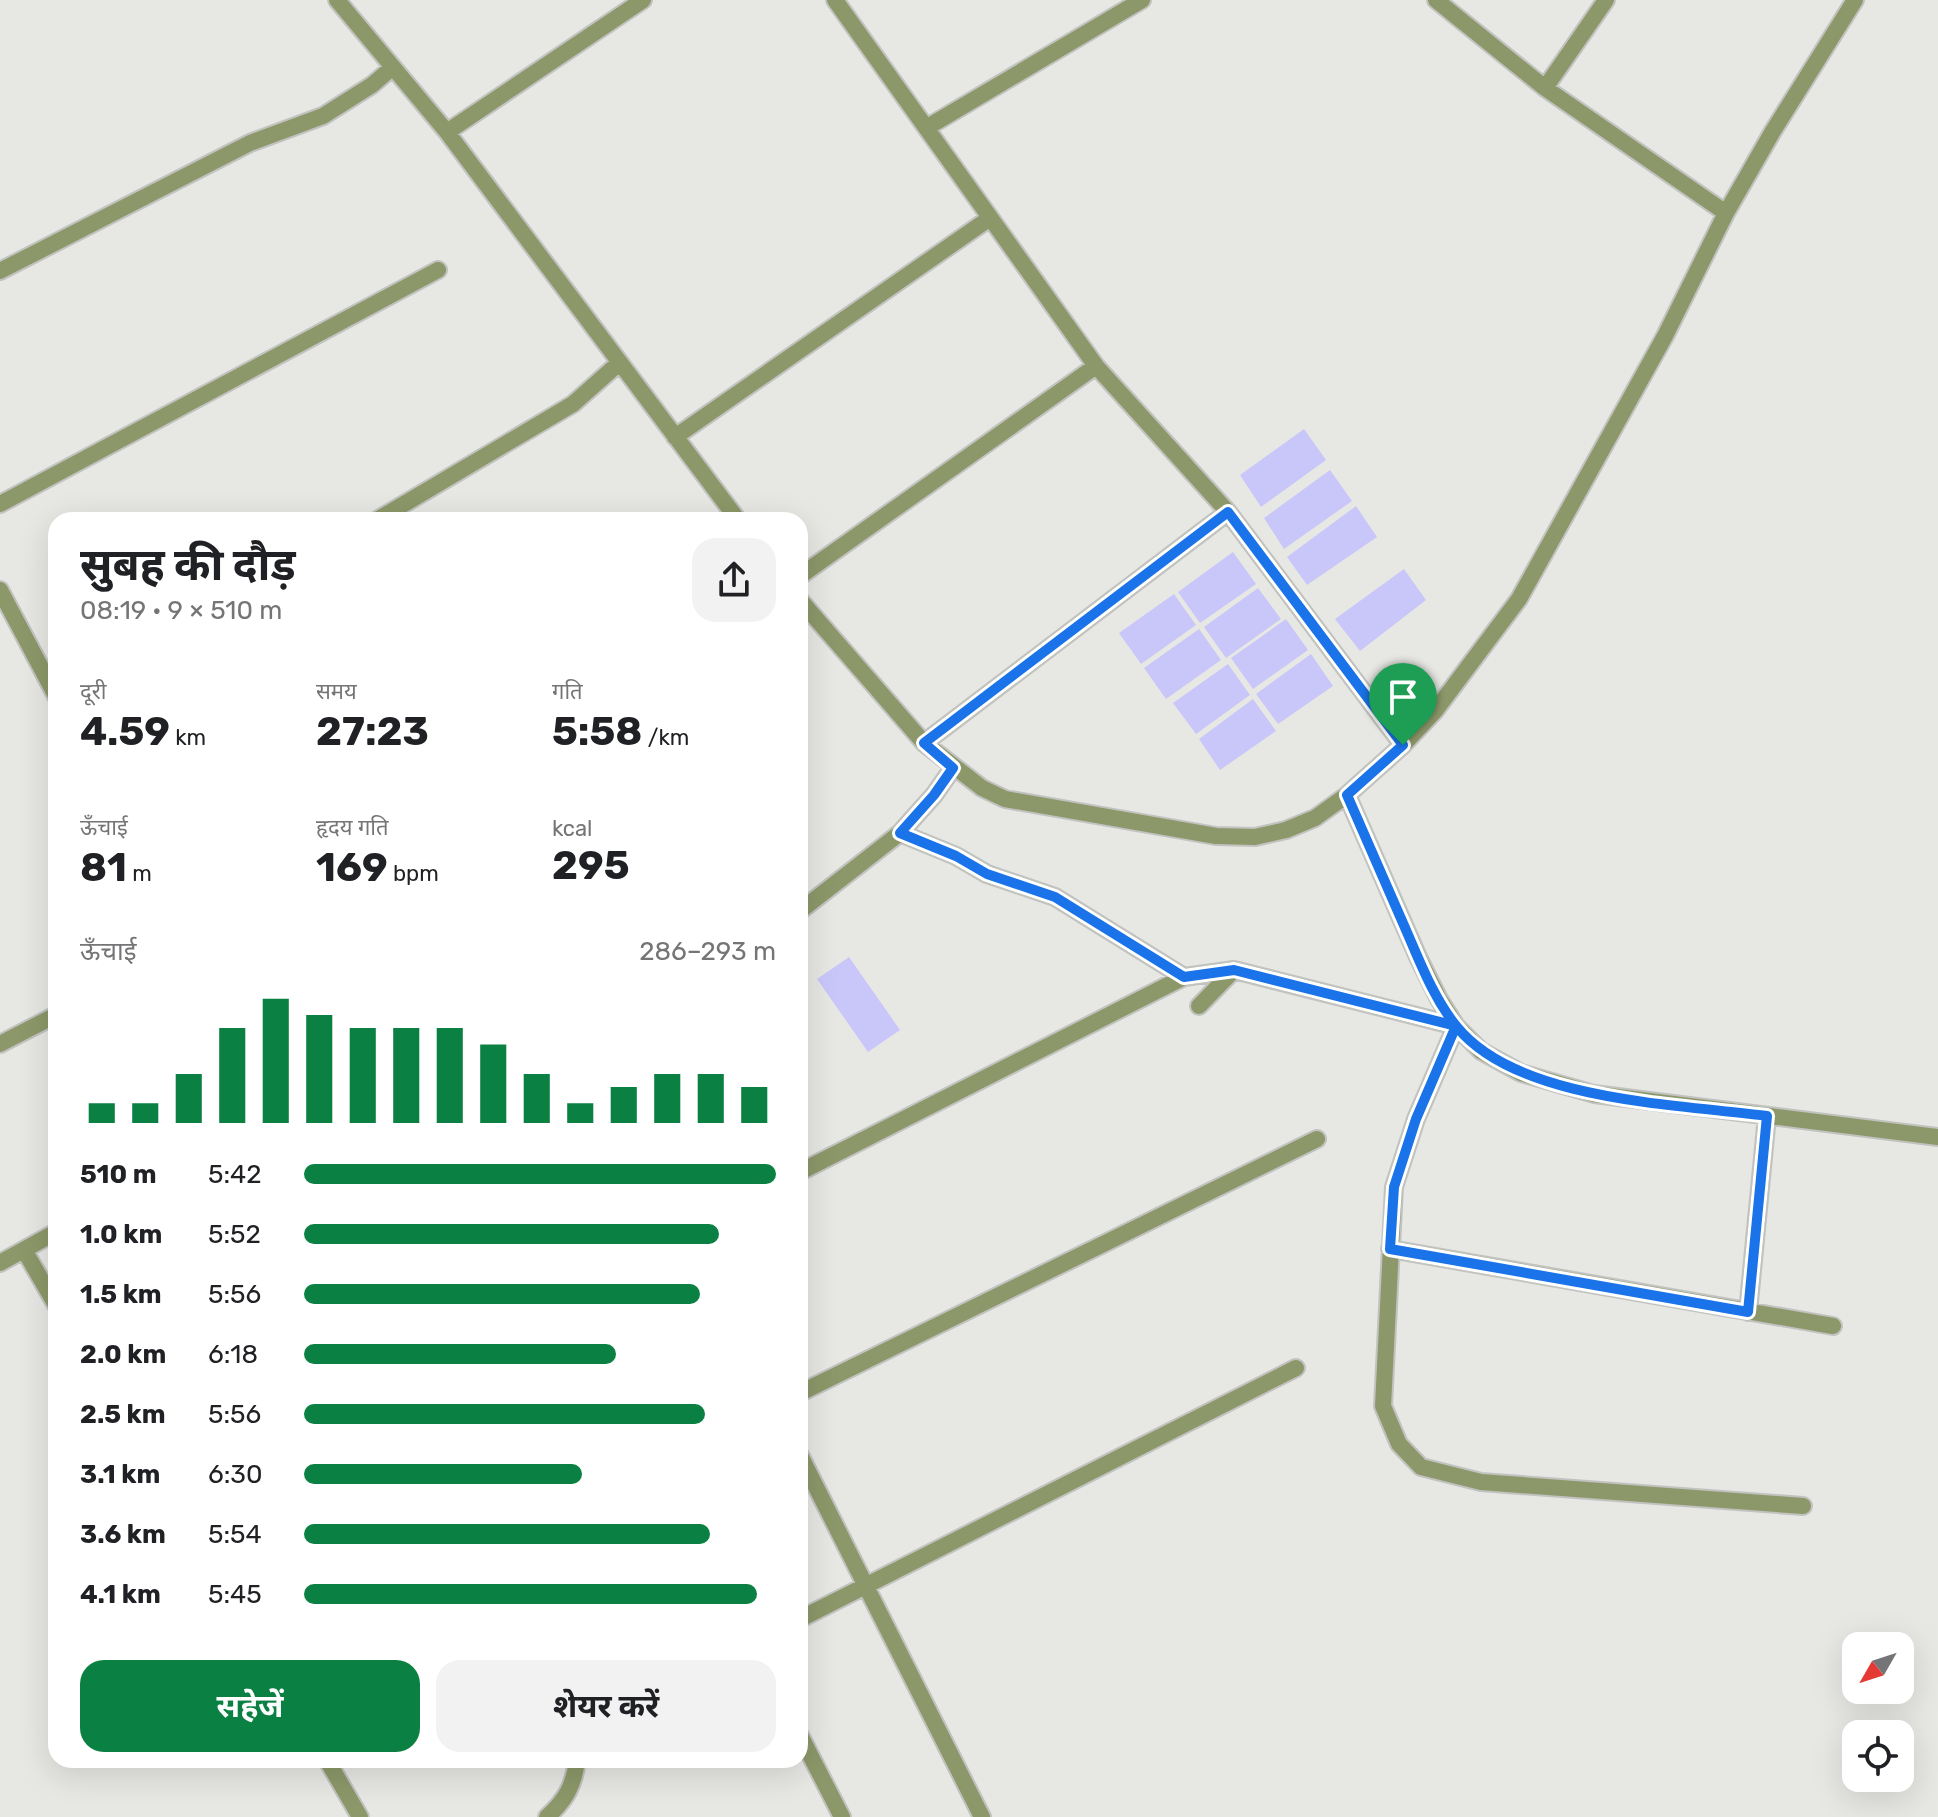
<!DOCTYPE html>
<html lang="hi">
<meta charset="utf-8">
<style>
body{margin:0;font-family:Rubik,"Noto Sans Devanagari",sans-serif;background:#f2f2f2;color:#202124;height:100vh;display:flex;flex-direction:column;font-size:30px;white-space:nowrap}
*{box-sizing:border-box;margin:0}
p{font-size:26px;color:#757577}
.icon{flex:none;width:44px;height:44px;fill:none;stroke:currentColor;stroke-width:2;stroke-linecap:round;stroke-linejoin:round}
.map{position:relative;flex:1;overflow:hidden}
.sheet{position:absolute;left:48px;top:512px;width:760px;height:1256px;display:flex;flex-direction:column;background:#fff;border-radius:24px;box-shadow:0 8px 32px #0002}
.sheet>*{flex:none}
.needle{width:52px;rotate:231deg}
.fabs{position:absolute;left:1842px;top:1632px;display:grid;gap:16px}
.fabs a{display:grid;place-items:center;width:72px;height:72px;border-radius:16px;background:#fff;box-shadow:0 8px 32px #0002;font-size:40px}
.pin{position:absolute;display:grid;place-items:center;width:68px;height:68px;color:#fff;margin:-82px -34px;border-radius:50% 50% 50% 0;rotate:-45deg;box-shadow:0 0 8px #0007}
.pin .icon{rotate:45deg}
.round{display:grid;place-items:center;flex:none;width:84px;height:84px;border-radius:24px;background:#f2f2f2}
.overview{display:flex;align-items:center;justify-content:space-between;height:136px;padding:0 32px}
h1{font-size:44px;font-weight:700;line-height:60px}
.figures{display:grid;grid-template-columns:repeat(3,1fr);gap:12px;height:136px;padding:8px 32px}
.figures div{display:grid;align-content:center}
.figures b{font-size:40px;font-weight:700}
.figures small{font-size:22px;font-weight:400}
.figures p{font-size:22px}
.chart{height:224px;padding:16px 32px}
.chart p{display:flex;justify-content:space-between}
.chart svg{width:100%;height:144px;margin-top:8px;stroke:#0b8043;stroke-width:6}
.action{display:flex;gap:16px;margin-top:auto;padding:16px 32px}
.action a{flex:1;height:92px;border-radius:24px;background:#0b8043;color:#fff;font-size:32px;font-weight:700;line-height:92px;text-align:center}
.action a+a{background:#f2f2f2;color:#202124}
ul{padding:0 32px;list-style:none;font-size:26px}
li{display:grid;grid-template-columns:128px 96px 1fr;align-items:center;height:60px}
li i{height:20px;border-radius:10px;background:#0b8043}
.map>svg:first-child{display:block}
.building{fill:#c9c6fa}
.lines{fill:none;stroke-linecap:round;stroke-linejoin:round}
.minor-casing{stroke:#c2c3c0;stroke-width:20}
.minor{stroke:#8c9869;stroke-width:16}
.route-casing{stroke:#fff;stroke-width:16}
.route{stroke:#1a73e8;stroke-width:10}
</style>
<div class="map">
<svg width="1938" height="1817" viewBox="0 0 1938 1817">
<rect width="100%" height="100%" fill="#e7e8e4"/>
<path class="building" d="M1304 429 1326 460 1261 507 1240 475Z
M1330 470 1352 501 1284 549 1264 518Z
M1356 506 1377 537 1307 585 1287 557Z
M1233 552 1256 584 1200 623 1178 592Z
M1404 569 1426 600 1360 651 1335 619Z
M1258 588 1281 619 1226 658 1204 627Z
M1174 594 1196 625 1141 664 1119 633Z
M1286 619 1308 650 1253 689 1231 658Z
M1199 629 1221 660 1166 699 1144 668Z
M1311 654 1333 686 1278 724 1256 694Z
M1228 664 1250 695 1196 734 1173 703Z
M1253 699 1276 731 1220 770 1199 739Z
M849 957 900 1030 868 1052 817 979Z"/>
<g class="lines">
<defs>
<path id="minor" d="M337 0 447 132 738 520
M835 0 1096 366 1228 512 1403 745
M1436 0 1545 88 1726 213
M1545 88 1606 0
M926 128 1142 0
M447 132 643 0
M0 271 250 143 323 116 372 85 393 67
M675 437 990 218
M0 504 438 270
M377 520 573 404 619 363
M800 576 1096 366
M0 590 56 696
M800 600 924 743 982 788 1005 799 1216 836 1255 837 1286 830 1315 818 1347 795 1403 745 1435 711 1519 599 1665 336 1726 213 1773 131 1855 0
M924 743 1228 512
M1347 795 1418 957 1439 999 1456 1026 1481 1051 1521 1073 1594 1094 1938 1137
M900 833 956 856 987 874 1055 897 1184 977 1234 970 1456 1026 1416 1119 1394 1187 1383 1406 1399 1444 1421 1467 1481 1482 1803 1506
M800 911 900 833 934 795 953 768
M1199 1006 1234 970
M0 1044 56 1015
M800 1172 1184 977
M1390 1249 1833 1326
M24 1250 56 1305
M0 1263 56 1232
M1748 1312 1767 1116
M800 1393 1317 1139
M800 1455 982 1817
M800 1619 1296 1368
M800 1735 842 1817
M327 1760 360 1817
M547 1817C566 1800 574 1785 577 1760"/>
</defs>
<use href="#minor" class="minor-casing"/>
<use href="#minor" class="minor"/>
</g>
<g class="lines">
<defs>
<path id="route" d="M1403 745 1228 512 924 743 953 768 934 795 900 833 956 856 987 874 1055 897 1184 977 1234 970 1456 1026 1416 1119 1394 1187 1390 1249 1748 1312 1767 1116C1677 1104 1517 1101 1457 1027 1434 999 1420 962 1406 930 1386 885 1367 840 1347 795L1403 745"/>
</defs>
<use href="#route" class="route-casing"/>
<use href="#route" class="route"/>
</g>
</svg>
<div class="fabs">
<a><svg class="needle" viewBox="-14 -14 28 28"><path d="M0-13l5 13h-10z" fill="#e53935"/><path d="M0 13l5-13h-10z" fill="#757577"/></svg></a>
<a><svg class="icon" aria-label="locate" viewBox="0 0 24 24"><circle cx="12" cy="12" r="6"/><path d="M12 2v4M12 18v4M2 12h4M18 12h4"/></svg></a>
</div>
<div class="pin" style="left:1403px;top:745px;background:#1e9e55"><svg class="icon" aria-label="arrive" viewBox="0 0 24 24"><path d="M6 21V4h12l-3 4 3 4H6"/></svg></div>
<section class="sheet">
<div class="overview"><div><h1>सुबह की दौड़</h1><p>08:19 · 9 × 510 m</p></div><a class="round"><svg class="icon" aria-label="share" viewBox="0 0 24 24"><path d="M12 15V3M7 8l5-5 5 5M5 13v7h14v-7"/></svg></a></div>
<div class="figures">
<div><p>दूरी</p><b>4.59<small> km</small></b></div>
<div><p>समय</p><b>27:23</b></div>
<div><p>गति</p><b>5:58<small> /km</small></b></div>
</div>
<div class="figures">
<div><p>ऊँचाई</p><b>81<small> m</small></b></div>
<div><p>हृदय गति</p><b>169<small> bpm</small></b></div>
<div><p>kcal</p><b>295</b></div>
</div>
<div class="chart"><p><span>ऊँचाई</span>286–293 m</p>
<svg viewBox="0 0 160 44" preserveAspectRatio="none"><path d="M5 44V38M15 44V38M25 44V29M35 44V15M45 44V6M55 44V11M65 44V15M75 44V15M85 44V15M95 44V20M105 44V29M115 44V38M125 44V33M135 44V29M145 44V29M155 44V33"/></svg>
</div>
<ul>
<li><b>510 m</b>5:42<i style="width:100%"></i></li>
<li><b>1.0 km</b>5:52<i style="width:88%"></i></li>
<li><b>1.5 km</b>5:56<i style="width:84%"></i></li>
<li><b>2.0 km</b>6:18<i style="width:66%"></i></li>
<li><b>2.5 km</b>5:56<i style="width:85%"></i></li>
<li><b>3.1 km</b>6:30<i style="width:59%"></i></li>
<li><b>3.6 km</b>5:54<i style="width:86%"></i></li>
<li><b>4.1 km</b>5:45<i style="width:96%"></i></li>
</ul>
<div class="action"><a>सहेजें</a><a>शेयर करें</a></div>
</section>
</div>
